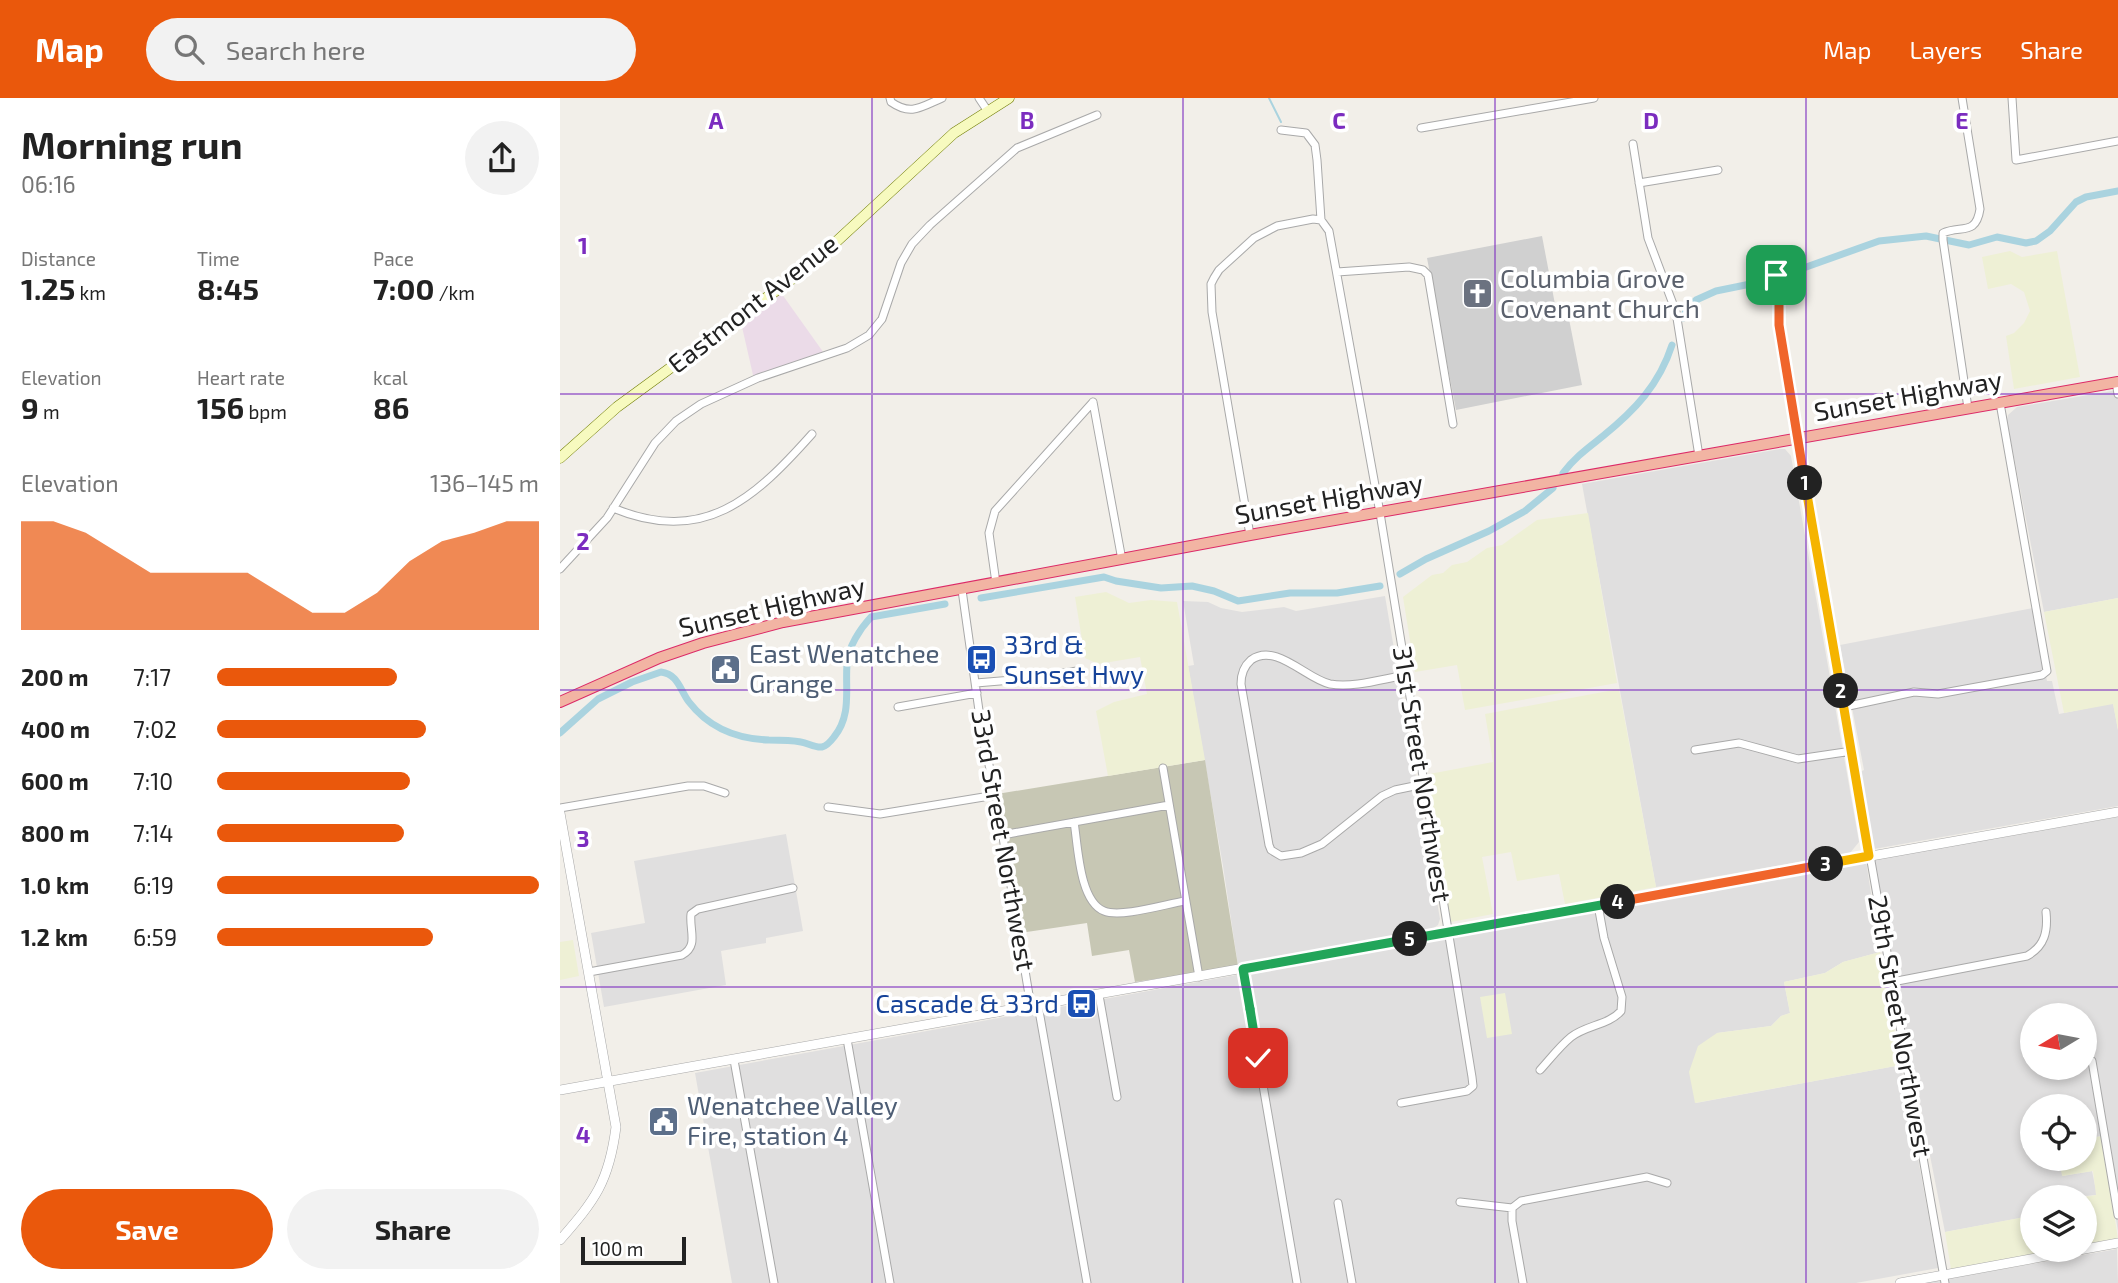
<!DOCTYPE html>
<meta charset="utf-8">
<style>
body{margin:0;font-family:"Exo 2",sans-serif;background:#f2f2f2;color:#222;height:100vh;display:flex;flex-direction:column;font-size:26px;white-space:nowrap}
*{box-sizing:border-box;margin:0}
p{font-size:23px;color:#767676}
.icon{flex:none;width:38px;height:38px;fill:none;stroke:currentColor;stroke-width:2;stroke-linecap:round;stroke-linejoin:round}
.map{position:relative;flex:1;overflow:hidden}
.side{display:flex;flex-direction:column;background:#fff;width:560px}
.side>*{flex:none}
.needle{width:46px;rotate:260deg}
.tools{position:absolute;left:1460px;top:905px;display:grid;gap:14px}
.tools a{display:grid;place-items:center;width:77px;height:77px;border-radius:50%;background:#fff;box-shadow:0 4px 10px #0003;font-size:35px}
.scale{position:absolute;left:21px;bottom:18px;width:105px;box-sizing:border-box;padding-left:7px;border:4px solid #222;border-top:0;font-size:19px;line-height:24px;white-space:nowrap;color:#222;-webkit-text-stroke:5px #fff;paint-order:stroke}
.pin{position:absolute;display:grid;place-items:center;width:60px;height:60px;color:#fff;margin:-30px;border-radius:14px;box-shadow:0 4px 10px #0006}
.km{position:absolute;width:35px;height:35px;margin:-18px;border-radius:50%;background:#222;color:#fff;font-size:19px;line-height:35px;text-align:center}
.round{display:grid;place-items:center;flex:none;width:74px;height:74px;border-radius:37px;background:#f2f2f2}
.headline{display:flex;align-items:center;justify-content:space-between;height:119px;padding:0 21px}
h1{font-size:38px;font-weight:700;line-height:52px}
.metrics{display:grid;grid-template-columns:repeat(3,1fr);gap:10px;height:119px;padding:7px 21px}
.metrics div{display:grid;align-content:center}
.metrics b{font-size:30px;font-weight:700}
.metrics small{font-size:19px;font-weight:400}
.metrics p{font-size:19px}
.chart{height:196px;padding:14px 21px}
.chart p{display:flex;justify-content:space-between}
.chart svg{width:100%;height:126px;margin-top:7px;fill:#ea580c;opacity:.7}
.cta{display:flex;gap:14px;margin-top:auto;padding:14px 21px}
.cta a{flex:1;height:80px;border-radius:42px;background:#ea580c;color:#fff;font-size:28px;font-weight:700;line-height:80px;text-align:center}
.cta a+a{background:#f2f2f2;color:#222}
ul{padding:0 21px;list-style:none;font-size:23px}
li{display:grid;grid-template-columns:112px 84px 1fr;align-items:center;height:52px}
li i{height:18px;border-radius:9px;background:#ea580c}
header{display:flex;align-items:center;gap:42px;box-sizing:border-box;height:98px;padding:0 35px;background:#ea580c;color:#fff}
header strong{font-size:33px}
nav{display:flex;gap:38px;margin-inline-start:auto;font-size:24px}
.search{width:490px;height:63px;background:#f2f2f2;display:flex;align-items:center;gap:18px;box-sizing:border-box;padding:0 24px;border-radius:38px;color:#767676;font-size:26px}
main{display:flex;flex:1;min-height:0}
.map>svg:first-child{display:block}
.residential{fill:#e0dfdf;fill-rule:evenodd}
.industrial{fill:#ebdbe8}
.religious{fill:#d0d0d0}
.construction{fill:#c7c7b4}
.farmland{fill:#eef0d5}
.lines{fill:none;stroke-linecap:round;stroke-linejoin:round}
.stream{stroke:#aad3df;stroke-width:2}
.canal{stroke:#aad3df;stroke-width:7}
.minor-casing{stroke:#a9a9a9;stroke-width:9}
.tertiary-casing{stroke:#a9a9a9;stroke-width:10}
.secondary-casing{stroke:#707d05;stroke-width:11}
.trunk-casing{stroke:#dc2a67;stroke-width:12}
.minor{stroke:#fff;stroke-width:7}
.tertiary{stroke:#fff;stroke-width:9}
.secondary{stroke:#f7fabf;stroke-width:10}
.trunk{stroke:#f2b4a3;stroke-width:10}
.split-1-casing{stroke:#fff;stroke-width:14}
.split-2-casing{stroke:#fff;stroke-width:14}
.split-3-casing{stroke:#fff;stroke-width:14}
.split-4-casing{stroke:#fff;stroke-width:14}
.split-5-casing{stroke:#fff;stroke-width:14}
.split-6-casing{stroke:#fff;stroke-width:14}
.split-7-casing{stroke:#fff;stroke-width:14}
.split-1{stroke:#f0652b;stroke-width:9}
.split-2{stroke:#f5b400;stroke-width:9}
.split-3{stroke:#f5b400;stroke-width:9}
.split-4{stroke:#f0652b;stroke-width:9}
.split-5{stroke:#22a559;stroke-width:9}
.split-6{stroke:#22a559;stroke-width:9}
.split-7{stroke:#22a559;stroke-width:9}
.grid{fill:none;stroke:#7b2cbf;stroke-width:2;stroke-opacity:0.55}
.labels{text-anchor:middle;stroke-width:7;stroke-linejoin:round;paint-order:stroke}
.worship-label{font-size:26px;fill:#5b616d;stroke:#fff;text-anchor:start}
.street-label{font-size:26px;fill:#222;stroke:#fff}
.transit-label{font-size:26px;fill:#164399;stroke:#fff;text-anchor:start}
.service-label{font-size:26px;fill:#4e5e75;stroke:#fff;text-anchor:start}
.grid-label{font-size:23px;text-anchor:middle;font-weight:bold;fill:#7b2cbf;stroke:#fff;stroke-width:7;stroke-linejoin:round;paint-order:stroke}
</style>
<header>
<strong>Map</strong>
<div class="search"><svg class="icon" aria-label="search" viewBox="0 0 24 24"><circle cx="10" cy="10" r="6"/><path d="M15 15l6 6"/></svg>Search here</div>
<nav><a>Map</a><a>Layers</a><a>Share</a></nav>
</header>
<main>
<section class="side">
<div class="headline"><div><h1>Morning run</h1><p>06:16</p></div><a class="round"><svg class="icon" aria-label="share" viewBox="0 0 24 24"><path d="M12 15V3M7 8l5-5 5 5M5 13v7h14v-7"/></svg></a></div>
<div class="metrics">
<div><p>Distance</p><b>1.25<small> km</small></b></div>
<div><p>Time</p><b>8:45</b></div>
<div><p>Pace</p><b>7:00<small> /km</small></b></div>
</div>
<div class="metrics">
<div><p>Elevation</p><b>9<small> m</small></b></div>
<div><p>Heart rate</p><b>156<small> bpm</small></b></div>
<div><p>kcal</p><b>86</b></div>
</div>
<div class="chart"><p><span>Elevation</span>136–145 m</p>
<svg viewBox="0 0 160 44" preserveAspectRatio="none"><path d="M0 44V6L10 6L20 10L30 17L40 24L50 24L60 24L70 24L80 31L90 38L100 38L110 31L120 20L130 13L140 10L150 6L160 6V44z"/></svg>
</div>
<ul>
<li><b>200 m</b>7:17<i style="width:56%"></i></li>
<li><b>400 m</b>7:02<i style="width:65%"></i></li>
<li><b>600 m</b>7:10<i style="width:60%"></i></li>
<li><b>800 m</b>7:14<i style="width:58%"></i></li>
<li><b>1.0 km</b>6:19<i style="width:100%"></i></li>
<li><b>1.2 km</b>6:59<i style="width:67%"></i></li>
</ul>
<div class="cta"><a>Save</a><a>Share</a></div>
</section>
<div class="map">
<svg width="1558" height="1185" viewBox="0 0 1558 1185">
<rect width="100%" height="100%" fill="#f2efe9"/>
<path class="residential" d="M1558 292V500L1484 514 1447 323 1448 317 1457 309Z
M1220 351H1225L1231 358 1299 744 1290 755 1096 789 1022 386Z
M825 498 880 821 878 827 869 833 678 868 663 768 628 568 634 567 623 503 648 504 661 510 682 514 724 509 736 513Z
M1473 510 1487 583H1492L1499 616 1553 605 1558 632V708L1314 751 1311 748 1300 674 1304 672 1280 547Z
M1558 719V1133L1542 1038 1524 1041V1008H1472V1060L1499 1061 1503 1078 1532 1073 1537 1097 1510 1099 1509 1095 1472 1099V1102L1468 1103 1471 1118 1385 1134 1312 762ZM1472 917H1524V970H1472Z
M226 736 243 833 206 840V845L161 853 166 887 44 909 31 835 85 825 74 763Z
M1306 763 1320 854 1283 864 1265 875 1224 884 1230 915 1221 918 1211 928 1157 935 1136 1005 1341 967 1378 1170 1296 1185H172L135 975Z
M1557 1151 1558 1185H1364Z"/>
<path class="industrial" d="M219 192 266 258 198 280 193 277 180 220Z"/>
<path class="religious" d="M982 138 998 222 1009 221 1022 287 896 312 867 160Z"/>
<path class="construction" d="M645 662 678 868 575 884 569 852 532 858 527 825 460 835 437 696Z"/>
<path class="farmland" d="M1450 153 1462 159 1497 153 1520 279 1454 291 1446 238 1454 235 1464 225 1470 213 1464 194 1451 186 1428 191 1422 159Z
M1028 415 1057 585 905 612 897 567 855 574 843 499 872 477 883 475 892 467 907 464 927 450 942 447 977 422Z
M546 494 569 505 591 502 617 504 645 662 548 678 536 613 554 604 587 596 580 559 538 566 525 560 515 499Z
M1558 500V632L1553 606 1504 615 1484 514Z
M1059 591 1096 789 1005 806 999 776 957 783 951 754 922 759 933 816 891 824 864 677 933 664 925 616Z
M13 842 19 878 0 882V844Z
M1320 854 1341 967 1135 1005 1129 974 1138 948 1157 935 1211 928 1221 918 1230 915 1224 884 1265 875 1283 864Z
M945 895 952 936 927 940 920 899Z
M1542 1038 1558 1141 1524 1147V1099L1536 1097 1533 1073 1502 1078 1499 1061 1524 1060V1041Z
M1468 1102H1472V1152H1500L1391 1171 1385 1134 1470 1118Z"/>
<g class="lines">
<path class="stream" d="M709 0 721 24"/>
<path class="canal" d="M1123 220 1127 210 1136 202 1156 193 1210 182 1319 143 1366 138 1409 147 1437 139 1466 145 1476 143 1490 133 1516 104 1526 99 1558 93
M1003 375C1015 359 1028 350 1043 338 1075 312 1099 287 1112 247
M840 476 866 461 929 433 965 413 993 390
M421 500 544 479 556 483 601 490 632 488 654 493 678 503 730 495H777L820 488
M0 635 38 601 72 584 101 574C118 576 120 592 129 604 149 630 177 641 209 642 219 642 231 642 241 644 248 645 255 650 262 649 267 648 271 643 274 639 292 617 285 591 287 566 288 549 300 531 311 519L385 506"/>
<defs>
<path id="minor" d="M330 0 331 4C351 18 361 9 382 0
M419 0 427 12
M1402 0 1420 111C1416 138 1401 127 1383 135V142L1408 310
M1452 0 1456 62 1558 43
M861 30 1034 0
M721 32 746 35 755 47 757 62 761 122
M1073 46 1088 140 1116 214 1139 358
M1079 85 1158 72
M777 174 849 169 863 172 868 177 893 326
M1216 177 1219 187 1218 227 1237 341 1385 1185
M1556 284 1558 296
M533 304 562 462
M53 410C144 448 195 400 252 336
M690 437 652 214 651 186 654 180 659 172 694 140 717 128 753 121 761 122 769 133 820 415 912 979 913 988 907 993 841 1005
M0 471 47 420 95 345 116 323 141 306 198 280 287 250 309 237 322 221 341 165 352 146 370 127 457 50 537 17
M436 485 429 435 435 413 533 304
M402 492 423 641 436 697 471 909
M846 577C822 581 794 590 770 586 746 581 716 544 691 562 684 568 681 576 681 586L709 747 711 752 721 758 741 755 762 746 822 698 835 692 864 686
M416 585 464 581 517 573
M338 609 417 595
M1284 609 1354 594 1378 596 1482 577 1487 573 1440 305
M1135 652 1179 645 1238 661 1292 653
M603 670 639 879
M268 709 320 716 436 697
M0 710 128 688H144L165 695
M514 724C518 747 519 803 544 813 561 820 606 806 625 803
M442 737 609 707
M683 871 737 1185
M29 874 122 857C139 848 129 832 131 816L138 811 233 790
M1332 884 1467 858C1485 848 1488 833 1486 814
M539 897 557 999
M478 907 527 1185
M287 941 330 1185
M174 962 214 1185
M1532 963 1558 1117
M980 972C990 961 1000 948 1011 939 1026 927 1049 927 1061 913L1062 899 1044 840 1038 807
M900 1104 952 1110
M778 1105 792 1185
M963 1185 952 1123V1110L961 1103 1087 1079 1107 1085"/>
<path id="tertiary" d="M0 715 56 1029C49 1084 35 1102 0 1142
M0 992 1558 714
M1340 1185 1558 1145"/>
<path id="secondary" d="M0 360 57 309 251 167 394 35 449 0"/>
<path id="trunk" d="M0 604 99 560 143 545 223 524 690 437 1558 284"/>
</defs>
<use href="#minor" class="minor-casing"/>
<use href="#tertiary" class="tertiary-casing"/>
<use href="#secondary" class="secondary-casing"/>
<use href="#trunk" class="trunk-casing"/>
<use href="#minor" class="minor"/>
<use href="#tertiary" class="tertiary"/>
<use href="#secondary" class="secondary"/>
<use href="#trunk" class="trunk"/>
</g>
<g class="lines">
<defs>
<path id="split-1" d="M1216 177 1219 187V227L1245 385"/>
<path id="split-2" d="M1245 385 1281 593"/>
<path id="split-3" d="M1266 766 1309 758 1281 593"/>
<path id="split-4" d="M1058 804 1266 766"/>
<path id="split-5" d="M850 841 1058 804"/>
<path id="split-6" d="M690 911 683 871 850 841"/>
<path id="split-7" d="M690 911 698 960"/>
</defs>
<use href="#split-1" class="split-1-casing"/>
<use href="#split-2" class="split-2-casing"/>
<use href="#split-3" class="split-3-casing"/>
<use href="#split-4" class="split-4-casing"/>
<use href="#split-5" class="split-5-casing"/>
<use href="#split-6" class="split-6-casing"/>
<use href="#split-7" class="split-7-casing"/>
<use href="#split-1" class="split-1"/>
<use href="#split-2" class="split-2"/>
<use href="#split-3" class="split-3"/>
<use href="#split-4" class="split-4"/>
<use href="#split-5" class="split-5"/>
<use href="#split-6" class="split-6"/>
<use href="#split-7" class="split-7"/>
</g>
<path class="grid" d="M312 0V1185M623 0V1185M935 0V1185M1246 0V1185M0 296H1558M0 592H1558M0 889H1558"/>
<defs>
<symbol id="church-square" viewBox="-11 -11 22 22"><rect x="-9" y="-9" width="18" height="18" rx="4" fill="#6b7280" stroke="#fff"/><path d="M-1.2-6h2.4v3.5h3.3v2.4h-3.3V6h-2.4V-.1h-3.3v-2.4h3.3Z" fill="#fff"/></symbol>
<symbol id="bus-square" viewBox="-11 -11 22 22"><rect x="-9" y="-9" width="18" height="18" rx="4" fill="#1a4fb4" stroke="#fff"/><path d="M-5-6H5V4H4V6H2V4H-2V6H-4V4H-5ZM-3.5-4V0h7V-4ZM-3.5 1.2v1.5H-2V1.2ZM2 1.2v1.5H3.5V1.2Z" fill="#fff"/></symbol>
<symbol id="civic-square" viewBox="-11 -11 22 22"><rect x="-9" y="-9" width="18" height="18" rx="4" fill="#5c6f8a" stroke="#fff"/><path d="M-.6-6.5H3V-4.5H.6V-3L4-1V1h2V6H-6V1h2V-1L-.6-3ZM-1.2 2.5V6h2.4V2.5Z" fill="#fff"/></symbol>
</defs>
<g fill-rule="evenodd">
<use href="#church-square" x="900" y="178" width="35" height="35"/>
<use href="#bus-square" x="404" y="544" width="35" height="35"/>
<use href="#civic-square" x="148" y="554" width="35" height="35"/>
<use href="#bus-square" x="504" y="888" width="35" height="35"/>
<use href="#civic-square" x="86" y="1006" width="35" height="35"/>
</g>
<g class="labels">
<g class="worship-label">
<text x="940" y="190">Columbia Grove<tspan x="940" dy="30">Covenant Church</tspan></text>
</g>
<g class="street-label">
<text transform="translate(193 206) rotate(-38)" y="9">Eastmont Avenue</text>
<text transform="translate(1348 298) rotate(-10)" y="9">Sunset Highway</text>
<text transform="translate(769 401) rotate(-10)" y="9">Sunset Highway</text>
<text transform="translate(212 509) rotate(-13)" y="9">Sunset Highway</text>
<text transform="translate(862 676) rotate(81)" y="9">31st Street Northwest</text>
<text transform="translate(443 742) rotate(80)" y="9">33rd Street Northwest</text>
<text transform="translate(1340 928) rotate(80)" y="9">29th Street Northwest</text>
</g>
<g class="transit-label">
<text x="444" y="556">33rd &amp;<tspan x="444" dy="30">Sunset Hwy</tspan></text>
<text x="499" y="915" text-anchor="end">Cascade &amp; 33rd</text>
</g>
<g class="service-label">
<text x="189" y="565">East Wenatchee<tspan x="189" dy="30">Grange</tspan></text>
<text x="127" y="1017">Wenatchee Valley<tspan x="127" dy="30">Fire, station 4</tspan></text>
</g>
</g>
<g class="grid-label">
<text x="156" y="31">A</text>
<text x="467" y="31">B</text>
<text x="779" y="31">C</text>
<text x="1091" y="31">D</text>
<text x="1402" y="31">E</text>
<text x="23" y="156">1</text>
<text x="23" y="452">2</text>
<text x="23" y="749">3</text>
<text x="23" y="1045">4</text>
</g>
</svg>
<div class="tools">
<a><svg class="needle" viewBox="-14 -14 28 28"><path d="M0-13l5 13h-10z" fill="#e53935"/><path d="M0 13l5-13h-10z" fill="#767676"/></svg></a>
<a><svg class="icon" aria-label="locate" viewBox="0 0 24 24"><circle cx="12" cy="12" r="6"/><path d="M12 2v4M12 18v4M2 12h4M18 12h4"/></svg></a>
<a><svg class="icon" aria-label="layers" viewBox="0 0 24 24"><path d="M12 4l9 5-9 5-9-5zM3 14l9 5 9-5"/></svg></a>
</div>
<div class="scale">100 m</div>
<div class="pin" style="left:1216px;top:177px;background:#1e9e55"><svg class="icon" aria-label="arrive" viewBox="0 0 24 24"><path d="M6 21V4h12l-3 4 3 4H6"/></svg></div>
<div class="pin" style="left:698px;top:960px;background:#d93025"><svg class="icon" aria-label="check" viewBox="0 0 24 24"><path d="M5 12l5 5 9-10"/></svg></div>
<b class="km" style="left:1245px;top:385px">1</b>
<b class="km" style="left:1281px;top:593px">2</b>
<b class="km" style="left:1266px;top:766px">3</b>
<b class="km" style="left:1058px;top:804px">4</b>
<b class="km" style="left:850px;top:841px">5</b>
</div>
</main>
